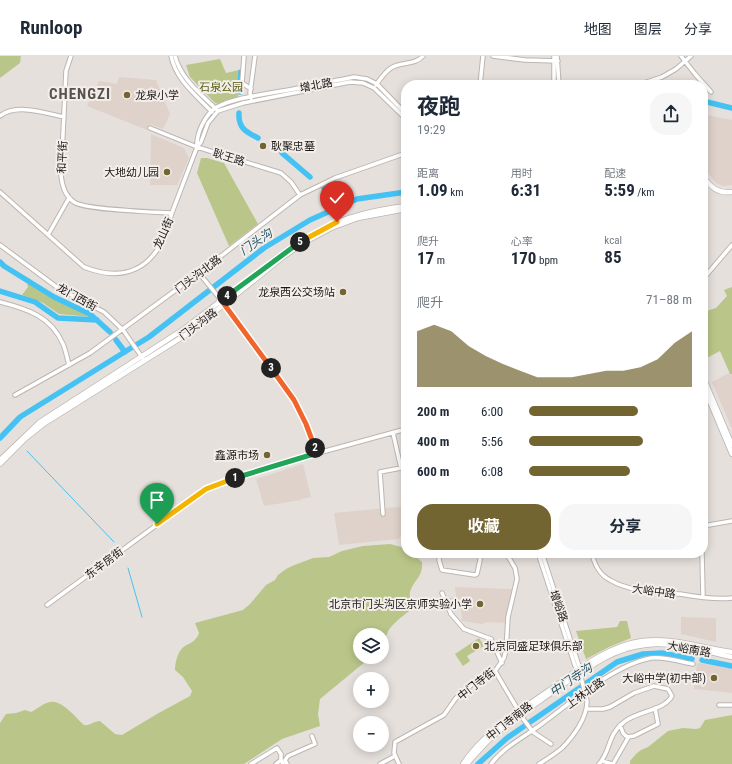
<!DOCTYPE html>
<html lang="zh">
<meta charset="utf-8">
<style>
body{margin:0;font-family:"Roboto Condensed","Noto Sans SC",sans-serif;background:#f6f6f7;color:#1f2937;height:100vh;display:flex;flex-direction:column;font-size:15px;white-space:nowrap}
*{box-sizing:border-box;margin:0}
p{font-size:13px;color:#747a83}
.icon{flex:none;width:22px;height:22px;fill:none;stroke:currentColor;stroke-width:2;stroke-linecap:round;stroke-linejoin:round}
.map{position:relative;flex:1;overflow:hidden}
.side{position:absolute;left:401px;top:24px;width:307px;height:478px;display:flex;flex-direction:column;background:#fff;border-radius:16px;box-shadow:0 2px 10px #0003}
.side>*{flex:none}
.tools{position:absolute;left:353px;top:572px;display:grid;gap:8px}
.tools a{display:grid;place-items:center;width:36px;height:36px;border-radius:50%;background:#fff;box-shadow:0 2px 10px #0003;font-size:20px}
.pin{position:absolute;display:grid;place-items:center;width:34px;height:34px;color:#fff;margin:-41px -17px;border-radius:50% 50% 50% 0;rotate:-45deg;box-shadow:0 0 4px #0007}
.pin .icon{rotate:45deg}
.km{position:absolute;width:20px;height:20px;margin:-10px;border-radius:50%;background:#222;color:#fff;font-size:11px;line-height:20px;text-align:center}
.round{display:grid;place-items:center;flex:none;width:42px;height:42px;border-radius:16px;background:#f6f6f7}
.head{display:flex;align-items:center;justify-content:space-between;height:68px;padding:0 16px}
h1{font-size:22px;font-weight:700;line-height:30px}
.metrics{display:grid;grid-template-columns:repeat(3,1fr);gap:6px;height:68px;padding:4px 16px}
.metrics div{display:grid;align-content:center}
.metrics b{font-size:17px;font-weight:700}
.metrics small{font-size:11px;font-weight:400}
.metrics p{font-size:11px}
.chart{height:112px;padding:8px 16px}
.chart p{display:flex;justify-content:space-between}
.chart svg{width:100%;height:72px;margin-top:4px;fill:#736532;opacity:.7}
.primary-button{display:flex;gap:8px;margin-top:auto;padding:8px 16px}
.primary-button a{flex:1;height:46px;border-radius:16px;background:#736532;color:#fff;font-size:16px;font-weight:700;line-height:46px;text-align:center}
.primary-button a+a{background:#f6f6f7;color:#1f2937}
ul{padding:0 16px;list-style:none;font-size:13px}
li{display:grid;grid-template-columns:64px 48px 1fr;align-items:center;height:30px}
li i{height:10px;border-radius:5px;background:#736532}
header{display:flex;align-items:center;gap:24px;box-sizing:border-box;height:56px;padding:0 20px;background:#fff;border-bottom:1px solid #e0e1e3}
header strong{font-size:19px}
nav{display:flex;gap:22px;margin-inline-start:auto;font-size:14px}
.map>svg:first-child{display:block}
.built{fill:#dfd2ca}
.green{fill:#bac689}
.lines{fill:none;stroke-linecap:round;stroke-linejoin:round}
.stream{stroke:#44c2f4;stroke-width:1}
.river{stroke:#44c2f4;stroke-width:5.5}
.minor-casing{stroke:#bcb6b2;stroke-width:5.5}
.major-casing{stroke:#bcb6b2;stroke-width:6}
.minor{stroke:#fff;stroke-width:3.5}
.major{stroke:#fff;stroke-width:4.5}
.split-1-casing{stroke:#fff;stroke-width:8}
.split-2-casing{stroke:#fff;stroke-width:8}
.split-3-casing{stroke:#fff;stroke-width:8}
.split-4-casing{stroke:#fff;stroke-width:8}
.split-5-casing{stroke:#fff;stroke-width:8}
.split-6-casing{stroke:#fff;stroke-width:8}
.split-1{stroke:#f5b400;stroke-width:5}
.split-2{stroke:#22a559;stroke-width:5}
.split-3{stroke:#f0652b;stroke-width:5}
.split-4{stroke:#f0652b;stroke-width:5}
.split-5{stroke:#22a559;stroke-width:5}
.split-6{stroke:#f5b400;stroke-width:5}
.poi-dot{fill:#736532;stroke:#f4eeea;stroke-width:1.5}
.labels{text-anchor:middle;stroke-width:4;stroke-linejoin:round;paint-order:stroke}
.street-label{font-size:11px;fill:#1a1817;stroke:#f4eeea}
.park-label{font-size:11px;fill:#545e15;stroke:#f4eeea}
.poi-label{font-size:11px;fill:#1a1817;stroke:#f4eeea;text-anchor:end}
.water-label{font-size:12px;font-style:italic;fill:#215368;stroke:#f4eeea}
.district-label{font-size:15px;font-weight:bold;letter-spacing:1px;fill:#57524f;stroke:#f4eeea}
</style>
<header>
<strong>Runloop</strong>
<nav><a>地图</a><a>图层</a><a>分享</a></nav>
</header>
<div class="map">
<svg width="732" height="708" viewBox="0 0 732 708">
<rect width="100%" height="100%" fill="#e6e0dc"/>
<path class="built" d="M119 21 156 24 170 58 163 73 150 68 147 74 87 50 99 25 117 28Z
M703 58 732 64V129L723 130 716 127 703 111Z
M151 78 184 92 189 102 177 129H150Z
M729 317 730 318H732V373L712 326Z
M303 408 311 441 301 443V444L264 450 256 423Z
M406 450V476L398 483 339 489 334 457Z
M455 531 512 533 506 567 486 566 482 568 462 565 461 553H452L448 542 456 541Z
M681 561 716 562V586L681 578Z
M697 607 732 610V637L694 633Z"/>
<path class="green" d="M0 0H21L20 7 0 22Z
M220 3 226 17 239 14 238 42 219 48 215 47 190 21 186 9Z
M201 102H207L224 107 258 168 229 190 197 117Z
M27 227 56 244 91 261 59 258 43 247 22 239 28 231Z
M732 231V318H730L720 295 703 304V256L716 252 727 240 724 234Z
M390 488 405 492 406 497H412L422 506C423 522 414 523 410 536 409 541 412 548 412 553 405 558 390 569 387 578 385 583 385 585 382 589V579H360V601H371L320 643 318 658 320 670 282 683 244 708H0V667L6 658 16 657 25 654 31 656C37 653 45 646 51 646 62 644 77 663 84 669 90 670 94 665 100 665L115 678 122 679 157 658 190 640 192 635 183 621 175 614C175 606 178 594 185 590 192 586 196 585 199 577L195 567 243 554 250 548 266 529 275 524 278 519 286 513 292 510 313 502 329 501 342 495 363 490Z
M620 565H627L631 582 609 591 586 603 576 575 617 571Z
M479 582 484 590 467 600 470 605 463 610 455 598Z
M732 659V708H630V705L636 698 641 694 648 691 668 675 683 672 696 673 700 672 705 664Z"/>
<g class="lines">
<path class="stream" d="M27 395 114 486
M128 512 142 561"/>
<path class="river" d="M240 36 241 16
M703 45 732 52
M239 57C238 72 246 76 258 82
M282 97 310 121
M324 132 345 149
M0 206 4 210 54 241 90 258 110 276
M0 235 35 246 58 262 97 264
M116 284 125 296
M136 289 149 281 264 192 310 164 357 143 406 136
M0 382 20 361 131 292
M702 604 732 610
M478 708 507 682 617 606 643 598 662 597 692 603"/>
<defs>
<path id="minor" d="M71 0 66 15 61 119C62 130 65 140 74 146 84 154 155 156 172 157
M171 0C176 24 196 39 212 56
M175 0C181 23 200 37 216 53
M244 0 242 27 251 33
M493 0 525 4 558 5
M554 0V29
M557 0 559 29
M681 0 695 18 711 36
M641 28 662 21 676 13 691 0
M376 29C380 23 385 16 391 12 401 5 414 10 423 0
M480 29 483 0
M251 42 250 37 255 0
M0 60C16 47 45 57 64 61
M150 72 197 91 281 117 291 126 300 139
M197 91C196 78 205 58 217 51 234 42 256 40 276 36 302 32 328 26 354 21L367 23 377 28 406 58
M0 136 84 211C117 224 145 218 162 186 167 176 169 164 173 154 181 133 189 112 197 91L201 86 208 67 218 55 243 47 350 26 363 27 374 32 406 63
M48 179 69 142
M0 189 58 232 104 256 123 274 144 304
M199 217 221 244 294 344 306 368 317 397
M703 223 732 189
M0 246C27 253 51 260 63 288 66 295 67 302 69 309
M15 339 90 297 199 217 300 139 335 122 406 97
M383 458 380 416 401 412 393 377
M703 470 732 465
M440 497 439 504 442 514 475 519 477 518 480 504V497
M538 497 577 616
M592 497C594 508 600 519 610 524 630 536 657 536 680 538 697 541 715 544 732 542
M702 497 703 541
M442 537 451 558 464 573 491 583 502 607
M47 549 206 433 241 420 300 402 406 373
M495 615 524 664 533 676 551 688
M719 649H732
M587 653H603L610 651 634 637 654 630 668 633 672 640C664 655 637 655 624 666 607 679 611 695 599 708
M620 669 623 677 627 681 634 680 658 668 655 652
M602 705 612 708
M251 708 277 692 281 698V704
M276 708 281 704 283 708
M287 708 285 704 288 700 315 688 312 680
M380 708 395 700
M399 708 394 697 395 686 444 659 456 642 475 626 495 615 504 602 506 594 508 561 517 523 515 512 506 497
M491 708C503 692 522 682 539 670 569 648 614 609 651 602 665 600 680 606 693 608
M539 708C547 703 555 698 562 692 573 681 587 662 587 646 586 635 580 624 580 613L542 497
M613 708 628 682"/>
<path id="major" d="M703 121C711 131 718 138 732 136
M319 175C346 160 376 154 406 150
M703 321 732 389
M703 329 732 398
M0 404 40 366 184 273 294 189 302 184
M0 408 26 382 45 367 187 278 283 201 303 187 331 172 358 162 406 153
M463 708C484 676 520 655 551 633 578 614 607 590 642 585 673 581 701 592 732 596
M467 708C475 699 483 689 492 681 512 663 536 648 558 632 585 614 612 592 645 589 674 585 703 595 732 601"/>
</defs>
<use href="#minor" class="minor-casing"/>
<use href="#major" class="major-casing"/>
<use href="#minor" class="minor"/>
<use href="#major" class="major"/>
</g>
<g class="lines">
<defs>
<path id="split-1" d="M157 468 206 433 235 422"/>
<path id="split-2" d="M235 422 317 397 315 392"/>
<path id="split-3" d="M271 312 294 344 306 368 315 392"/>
<path id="split-4" d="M227 240 221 244 271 312"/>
<path id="split-5" d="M227 240 300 186"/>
<path id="split-6" d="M300 186 337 166"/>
</defs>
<use href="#split-1" class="split-1-casing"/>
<use href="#split-2" class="split-2-casing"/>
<use href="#split-3" class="split-3-casing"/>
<use href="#split-4" class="split-4-casing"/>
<use href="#split-5" class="split-5-casing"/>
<use href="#split-6" class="split-6-casing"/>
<use href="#split-1" class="split-1"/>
<use href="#split-2" class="split-2"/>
<use href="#split-3" class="split-3"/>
<use href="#split-4" class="split-4"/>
<use href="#split-5" class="split-5"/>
<use href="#split-6" class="split-6"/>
</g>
<g class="poi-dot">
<circle cx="127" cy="39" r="4"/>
<circle cx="263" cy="90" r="4"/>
<circle cx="167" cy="116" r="4"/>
<circle cx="343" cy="236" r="4"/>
<circle cx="267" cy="399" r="4"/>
<circle cx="480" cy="548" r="4"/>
<circle cx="476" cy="590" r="4"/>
<circle cx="714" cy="622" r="4"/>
</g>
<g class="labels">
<g class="street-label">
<text transform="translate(316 29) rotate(-11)" y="4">增北路</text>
<text transform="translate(62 101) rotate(-87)" y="4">和平街</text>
<text transform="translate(229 101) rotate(17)" y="4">耿王路</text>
<text transform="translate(163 177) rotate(-66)" y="4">龙山街</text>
<text transform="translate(198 218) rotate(-37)" y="4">门头沟北路</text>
<text transform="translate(77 241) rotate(29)" y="4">龙门西街</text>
<text transform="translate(198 268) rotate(-37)" y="4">门头沟路</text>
<text transform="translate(104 507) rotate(-37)" y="4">东辛房街</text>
<text transform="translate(654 535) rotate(8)" y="4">大峪中路</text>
<text transform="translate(559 550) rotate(71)" y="4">增峪路</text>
<text transform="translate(689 593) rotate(10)" y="4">大峪南路</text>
<text transform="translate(476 628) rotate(-38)" y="4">中门寺街</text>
<text transform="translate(585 637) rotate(-35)" y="4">上林北路</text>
<text transform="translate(509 665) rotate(-38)" y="4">中门寺南路</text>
</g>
<g class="park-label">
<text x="221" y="35">石泉公园</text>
</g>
<g class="poi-label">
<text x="135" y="43" text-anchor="start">龙泉小学</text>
<text x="271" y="94" text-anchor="start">耿聚忠墓</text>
<text x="159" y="120">大地幼儿园</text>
<text x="335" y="240">龙泉西公交场站</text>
<text x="259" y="403">鑫源市场</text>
<text x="472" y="552">北京市门头沟区京师实验小学</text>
<text x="484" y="594" text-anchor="start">北京同盛足球俱乐部</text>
<text x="706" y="626">大峪中学(初中部)</text>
</g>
<g class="water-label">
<text transform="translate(256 186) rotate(-34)" y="4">门头沟</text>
<text transform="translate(571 624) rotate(-34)" y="4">中门寺沟</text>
</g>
<g class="district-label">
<text x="80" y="43">CHENGZI</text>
</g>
</g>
</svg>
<div class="tools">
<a><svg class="icon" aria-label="layers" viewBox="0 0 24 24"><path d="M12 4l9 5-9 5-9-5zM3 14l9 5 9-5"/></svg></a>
<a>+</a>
<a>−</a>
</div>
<div class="pin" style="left:157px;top:468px;background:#1e9e55"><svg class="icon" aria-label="arrive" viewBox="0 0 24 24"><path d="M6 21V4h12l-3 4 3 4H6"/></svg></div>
<div class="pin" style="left:337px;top:166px;background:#d93025"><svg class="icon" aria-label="check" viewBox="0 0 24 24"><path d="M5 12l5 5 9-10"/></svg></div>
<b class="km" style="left:235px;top:422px">1</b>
<b class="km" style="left:315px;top:392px">2</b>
<b class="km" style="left:271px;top:312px">3</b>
<b class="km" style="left:227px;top:240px">4</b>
<b class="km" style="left:300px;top:186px">5</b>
<section class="side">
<div class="head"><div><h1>夜跑</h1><p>19:29</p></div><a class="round"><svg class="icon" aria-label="share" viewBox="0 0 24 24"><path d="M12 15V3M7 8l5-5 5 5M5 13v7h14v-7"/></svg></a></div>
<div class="metrics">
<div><p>距离</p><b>1.09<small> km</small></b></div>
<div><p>用时</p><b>6:31</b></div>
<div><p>配速</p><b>5:59<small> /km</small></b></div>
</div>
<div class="metrics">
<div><p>爬升</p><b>17<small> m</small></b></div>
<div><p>心率</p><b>170<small> bpm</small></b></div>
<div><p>kcal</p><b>85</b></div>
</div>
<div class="chart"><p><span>爬升</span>71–88 m</p>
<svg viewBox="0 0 160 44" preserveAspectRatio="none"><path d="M0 44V10L10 6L20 10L30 19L40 25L50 30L60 34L70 38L80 38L90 38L100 36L110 34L120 34L130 32L140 27L150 17L160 10V44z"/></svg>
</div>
<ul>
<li><b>200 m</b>6:00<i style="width:67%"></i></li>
<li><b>400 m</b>5:56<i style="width:70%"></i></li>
<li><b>600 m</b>6:08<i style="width:62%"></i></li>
</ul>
<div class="primary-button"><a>收藏</a><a>分享</a></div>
</section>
</div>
